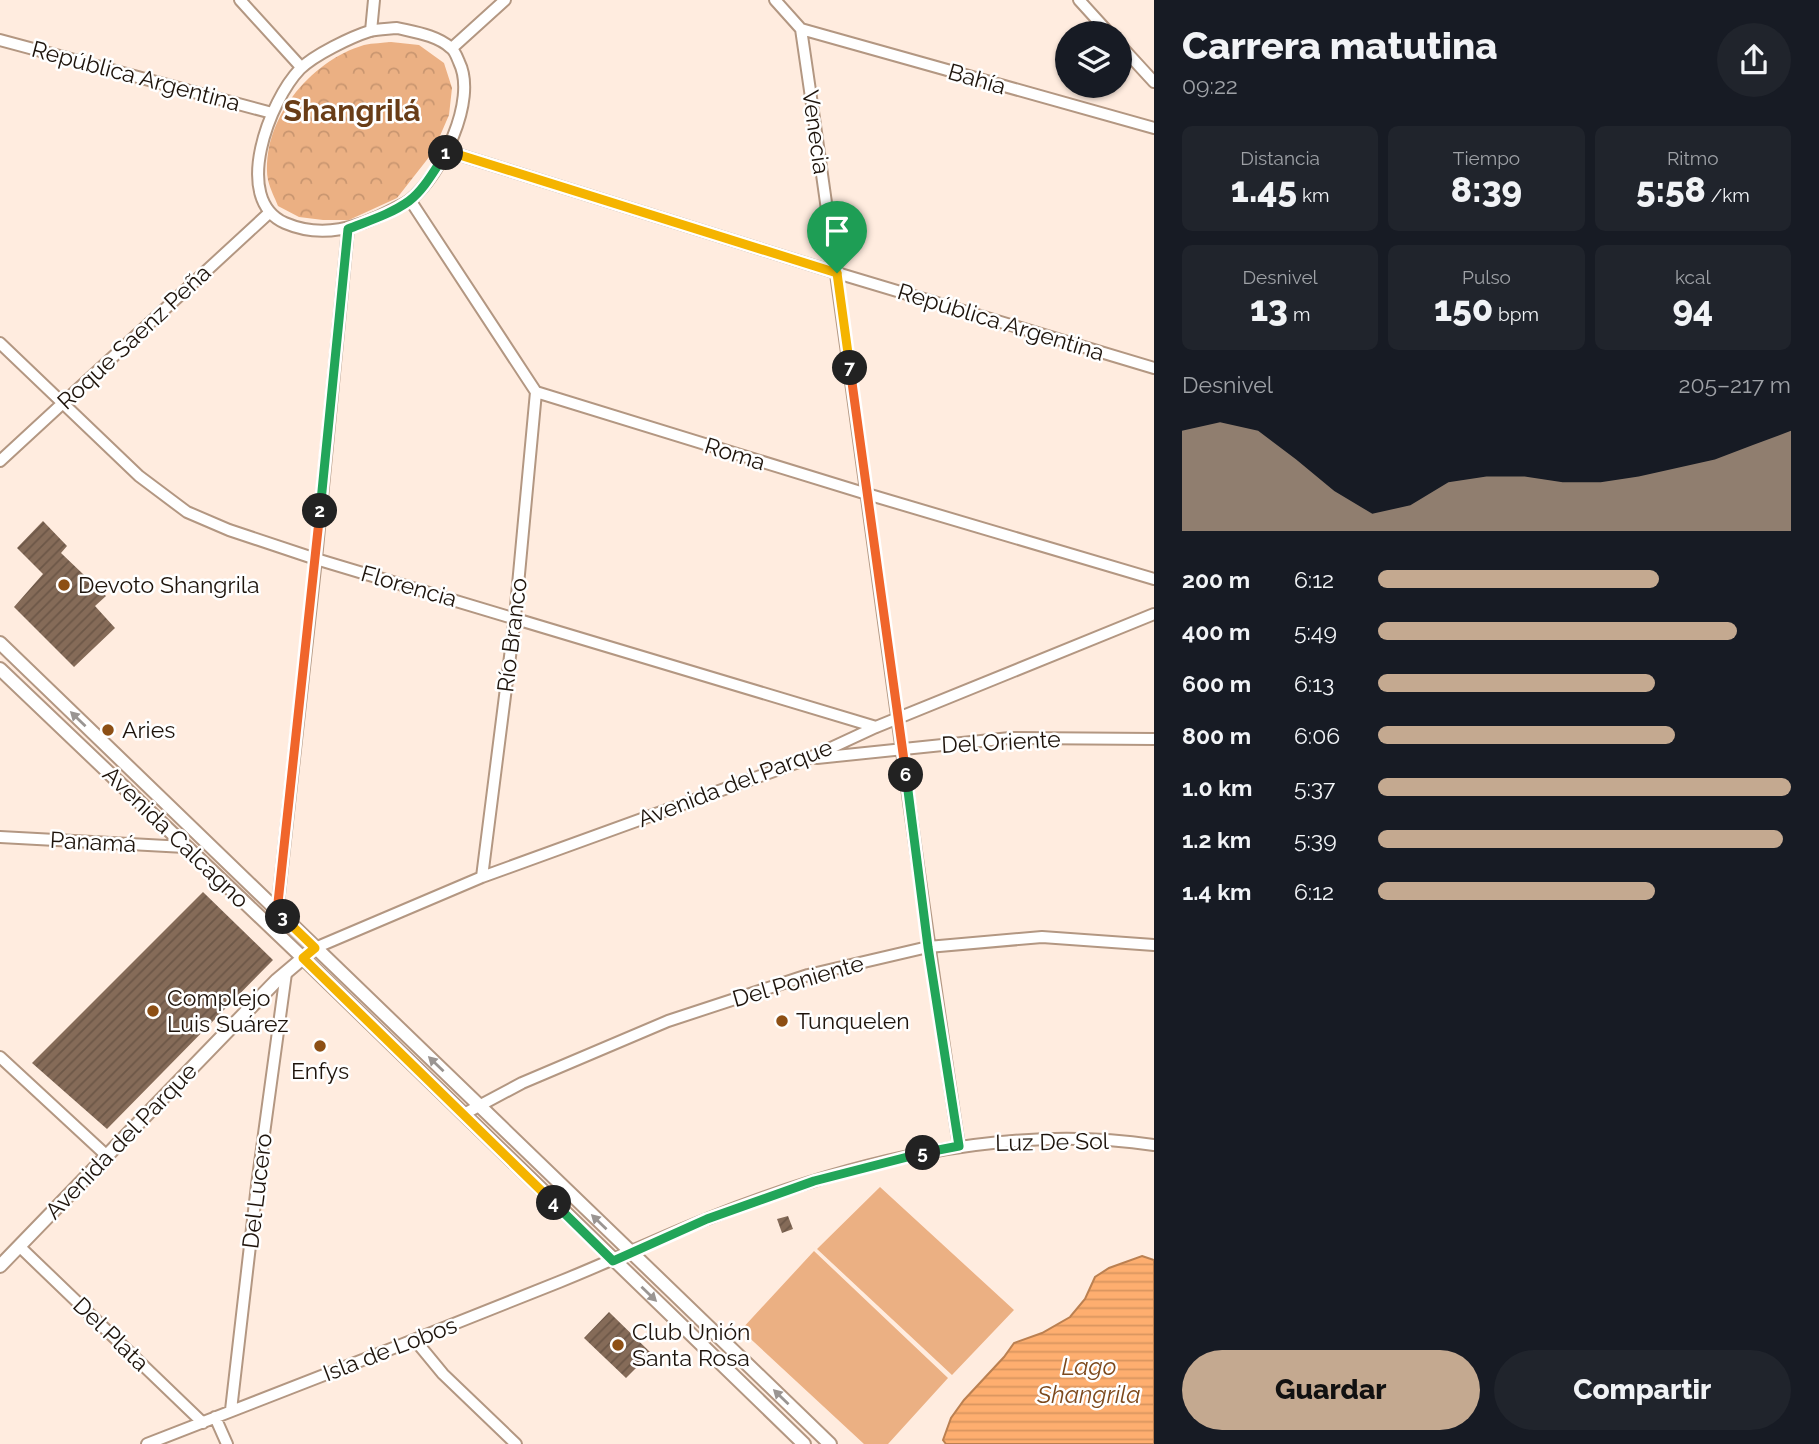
<!DOCTYPE html>
<html lang="es">
<meta charset="utf-8">
<style>
body{margin:0;font-family:Raleway,sans-serif;background:#20242c;color:#f1f3f6;height:100vh;display:flex;flex-direction:column;font-size:26px;white-space:nowrap}
*{box-sizing:border-box;margin:0}
p{font-size:23px;color:#9ea1a6}
.icon{flex:none;width:38px;height:38px;fill:none;stroke:currentColor;stroke-width:2;stroke-linecap:round;stroke-linejoin:round}
.map{position:relative;flex:1;overflow:hidden}
.drawer{display:flex;flex-direction:column;background:#171b24;width:665px}
.drawer>*{flex:none}
.buttons{position:absolute;left:1055px;top:21px;display:grid;gap:14px}
.buttons a{display:grid;place-items:center;width:77px;height:77px;border-radius:50%;background:#171b24;box-shadow:0 2px 5px #0004;font-size:35px}
.pin{position:absolute;display:grid;place-items:center;width:60px;height:60px;color:#fff;margin:-72px -30px;border-radius:50% 50% 50% 0;rotate:-45deg;box-shadow:0 0 7px #0007}
.pin .icon{rotate:45deg}
.km{position:absolute;width:35px;height:35px;margin:-18px;border-radius:50%;background:#222;color:#fff;font-size:19px;line-height:35px;text-align:center}
.round{display:grid;place-items:center;flex:none;width:74px;height:74px;border-radius:37px;background:#20242c}
.head{display:flex;align-items:center;justify-content:space-between;height:119px;padding:0 28px}
h1{font-size:38px;font-weight:800;line-height:52px}
.stats{display:grid;grid-template-columns:repeat(3,1fr);gap:10px;height:119px;padding:7px 28px}
.stats div{display:grid;align-content:center;border-radius:10px;background:#20242c;text-align:center}
.stats b{font-size:35px;font-weight:800}
.stats small{font-size:19px;font-weight:400}
.stats p{font-size:19px}
.chart{height:196px;padding:14px 28px}
.chart p{display:flex;justify-content:space-between}
.chart svg{width:100%;height:126px;margin-top:7px;fill:#c4a990;opacity:.7}
.action{display:flex;gap:14px;margin-top:auto;padding:14px 28px}
.action a{flex:1;height:80px;border-radius:42px;background:#c4a990;color:#111;font-size:28px;font-weight:800;line-height:80px;text-align:center}
.action a+a{background:#20242c;color:#f1f3f6}
ul{padding:0 28px;list-style:none;font-size:23px}
li{display:grid;grid-template-columns:112px 84px 1fr;align-items:center;height:52px}
li i{height:18px;border-radius:9px;background:#c4a990}
main{display:flex;flex:1;min-height:0}
.map>svg:first-child{display:block}
.green{fill:#ebb083}
.park{fill:url(#park-crowns)}
.water{fill:url(#water-rules);stroke:#bb8051;stroke-width:2}
.building{fill:url(#building-hatch)}
.lines{fill:none;stroke-linecap:round;stroke-linejoin:round}
.minor-casing{stroke:#b39782;stroke-width:14}
.tertiary-casing{stroke:#b39782;stroke-width:16}
.minor{stroke:#fff;stroke-width:10}
.tertiary{stroke:#fff;stroke-width:12}
.oneway{fill:#9a9592}
.split-1-casing{stroke:#fff;stroke-width:14}
.split-2-casing{stroke:#fff;stroke-width:14}
.split-3-casing{stroke:#fff;stroke-width:14}
.split-4-casing{stroke:#fff;stroke-width:14}
.split-5-casing{stroke:#fff;stroke-width:14}
.split-6-casing{stroke:#fff;stroke-width:14}
.split-7-casing{stroke:#fff;stroke-width:14}
.split-8-casing{stroke:#fff;stroke-width:14}
.split-1{stroke:#f5b400;stroke-width:9}
.split-2{stroke:#22a559;stroke-width:9}
.split-3{stroke:#f0652b;stroke-width:9}
.split-4{stroke:#f5b400;stroke-width:9}
.split-5{stroke:#22a559;stroke-width:9}
.split-6{stroke:#22a559;stroke-width:9}
.split-7{stroke:#f0652b;stroke-width:9}
.split-8{stroke:#f5b400;stroke-width:9}
.poi-dot{fill:#8d4f14;stroke:#fff;stroke-width:2.5}
.labels{text-anchor:middle;stroke-width:5;stroke-linejoin:round;paint-order:stroke}
.street-label{font-size:23px;fill:#1e140c;stroke:#fff}
.poi-label{font-size:23px;fill:#1e140c;stroke:#fff;text-anchor:start}
.water-label{font-size:24px;font-style:italic;fill:#7d491c;stroke:#fff}
.district-label{font-size:30px;font-weight:bold;fill:#693d17;stroke:#fff}
</style>
<main>
<div class="map">
<svg width="1154" height="1444" viewBox="0 0 1154 1444">
<defs>
<pattern id="park-crowns" width="20" height="18" patternUnits="userSpaceOnUse" patternTransform="scale(1.75)"><rect width="20" height="18" fill="#ebb083"/><path d="M2 6a3 3 0 1 1 6 0M12 15a3 3 0 1 1 6 0" fill="none" stroke="#c99670"/></pattern>
<pattern id="water-rules" width="6" height="5" patternUnits="userSpaceOnUse" patternTransform="scale(1.75)"><rect width="6" height="5" fill="#feae6f"/><path d="M0 2.5h6" fill="none" stroke="#d9955f"/></pattern>
<pattern id="building-hatch" width="6" height="6" patternUnits="userSpaceOnUse" patternTransform="scale(1.75)"><rect width="6" height="6" fill="#856b58"/><path d="M-1 1l2-2M0 6l6-6M5 7l2-2" fill="none" stroke="#6c5747"/></pattern>
</defs>
<rect width="100%" height="100%" fill="#ffecdf"/>
<path class="green" d="M880 1187 1014 1310 952 1375 817 1249Z
M814 1251 948 1378 888 1444H864L741 1330Z"/>
<path class="park" d="M391 42 419 45 444 63 452 88 449 115 433 152 397 198 349 220H323L299 217 278 206C275 198 270 189 268 180 260 121 310 61 364 45 373 43 383 43 391 42Z"/>
<path class="water" d="M1142 1256 1154 1260V1444H946L943 1440 951 1418 964 1400 1004 1357 1014 1343 1042 1333 1070 1317 1085 1299 1095 1277 1109 1268Z"/>
<path class="building" d="M43 521 67 546 61 553 106 596 95 606 115 628 74 667 14 607 43 574 17 548Z
M203 892 273 960 107 1129 32 1063Z
M788 1216 793 1229 782 1233 777 1219Z
M609 1312 651 1353 626 1378 584 1338Z"/>
<g class="lines">
<defs>
<path id="minor" d="M240 0 301 67
M775 0 801 29C856 401 902 774 959 1146
M1079 0 1109 33
M397 28C414 32 437 35 451 48 455 51 457 57 459 62 478 100 441 175 410 200 405 204 397 207 392 210 358 228 322 239 285 223 231 199 270 100 300 69 314 55 351 37 370 31 378 29 388 29 397 28Z
M801 29 1154 128
M371 31 374 0
M0 40 272 113
M1120 45 1154 82
M452 48 505 0
M447 151 837 273 1154 368
M410 200 536 392 867 494 1154 579
M0 343 139 476 187 512 229 530 316 559 876 727
M0 461 269 213
M817 758 1010 738 1154 739
M0 837 185 847
M482 877 515 617 536 392
M277 912 316 559 348 229
M315 948 482 877 807 759 876 727 1154 614
M0 1057 106 1155
M464 1114 522 1083 668 1021 808 975 928 947 1042 937 1154 945
M19 1246 203 1423
M415 1340 443 1374 516 1444
M231 1410 257 1185 286 973
M215 1417 227 1444
M147 1444C285 1391 422 1337 559 1282 609 1262 657 1239 707 1219 847 1163 1002 1123 1154 1145"/>
<path id="tertiary" d="M0 643 830 1444
M0 669 303 958 804 1444
M0 1266 277 980 309 953"/>
</defs>
<use href="#minor" class="minor-casing"/>
<use href="#tertiary" class="tertiary-casing"/>
<use href="#minor" class="minor"/>
<use href="#tertiary" class="tertiary"/>
</g>
<defs><path id="oneway-solid" d="M-6-.8H1V-3.2L6.5 0L1 3.2V.8H-6Z" transform="scale(1.75)"/></defs>
<g class="oneway">
<use href="#oneway-solid" transform="translate(78 719) rotate(-136)"/>
<use href="#oneway-solid" transform="translate(436 1064) rotate(-136)"/>
<use href="#oneway-solid" transform="translate(599 1222) rotate(-136)"/>
<use href="#oneway-solid" transform="translate(649 1294) rotate(44)"/>
<use href="#oneway-solid" transform="translate(781 1397) rotate(-136)"/>
</g>
<g class="lines">
<defs>
<path id="split-1" d="M446 153 447 151 837 273"/>
<path id="split-2" d="M320 511 348 229C368 221 391 214 409 201 424 190 435 169 446 153"/>
<path id="split-3" d="M283 917 277 912 320 511"/>
<path id="split-4" d="M283 917 315 948 303 958 554 1203"/>
<path id="split-5" d="M554 1203 613 1261 707 1219 814 1181 923 1153"/>
<path id="split-6" d="M906 775 928 947 959 1146 923 1153"/>
<path id="split-7" d="M850 368 906 775"/>
<path id="split-8" d="M837 273 850 368"/>
</defs>
<use href="#split-1" class="split-1-casing"/>
<use href="#split-2" class="split-2-casing"/>
<use href="#split-3" class="split-3-casing"/>
<use href="#split-4" class="split-4-casing"/>
<use href="#split-5" class="split-5-casing"/>
<use href="#split-6" class="split-6-casing"/>
<use href="#split-7" class="split-7-casing"/>
<use href="#split-8" class="split-8-casing"/>
<use href="#split-1" class="split-1"/>
<use href="#split-2" class="split-2"/>
<use href="#split-3" class="split-3"/>
<use href="#split-4" class="split-4"/>
<use href="#split-5" class="split-5"/>
<use href="#split-6" class="split-6"/>
<use href="#split-7" class="split-7"/>
<use href="#split-8" class="split-8"/>
</g>
<g class="poi-dot">
<circle cx="64" cy="585" r="7"/>
<circle cx="108" cy="730" r="7"/>
<circle cx="153" cy="1011" r="7"/>
<circle cx="782" cy="1021" r="7"/>
<circle cx="320" cy="1046" r="7"/>
<circle cx="618" cy="1345" r="7"/>
</g>
<g class="labels">
<g class="street-label">
<text transform="translate(136 76) rotate(15)" y="8">República Argentina</text>
<text transform="translate(977 79) rotate(16)" y="8">Bahía</text>
<text transform="translate(816 132) rotate(82)" y="8">Venecia</text>
<text transform="translate(1001 322) rotate(17)" y="8">República Argentina</text>
<text transform="translate(134 337) rotate(-43)" y="8">Roque Saenz Peña</text>
<text transform="translate(735 454) rotate(17)" y="8">Roma</text>
<text transform="translate(409 586) rotate(16)" y="8">Florencia</text>
<text transform="translate(512 635) rotate(-83)" y="8">Río Branco</text>
<text transform="translate(1001 742) rotate(-3)" y="8">Del Oriente</text>
<text transform="translate(735 783) rotate(-21)" y="8">Avenida del Parque</text>
<text transform="translate(176 837) rotate(44)" y="8">Avenida Calcagno</text>
<text transform="translate(93 842) rotate(3)" y="8">Panamá</text>
<text transform="translate(798 981) rotate(-16)" y="8">Del Poniente</text>
<text transform="translate(121 1141) rotate(-46)" y="8">Avenida del Parque</text>
<text transform="translate(1052 1142) rotate(-1)" y="8">Luz De Sol</text>
<text transform="translate(257 1191) rotate(-83)" y="8">Del Lucero</text>
<text transform="translate(111 1334) rotate(44)" y="8">Del Plata</text>
<text transform="translate(390 1349) rotate(-21)" y="8">Isla de Lobos</text>
</g>
<g class="poi-label">
<text x="78" y="593">Devoto Shangrila</text>
<text x="122" y="738">Aries</text>
<text x="167" y="1006">Complejo<tspan x="167" dy="26">Luis Suárez</tspan></text>
<text x="796" y="1029">Tunquelen</text>
<text x="320" y="1079" text-anchor="middle">Enfys</text>
<text x="632" y="1340">Club Unión<tspan x="632" dy="26">Santa Rosa</tspan></text>
</g>
<g class="water-label">
<text x="1089" y="1375">Lago<tspan x="1089" dy="28">Shangrila</tspan></text>
</g>
<g class="district-label">
<text x="352" y="121">Shangrilá</text>
</g>
</g>
</svg>
<div class="buttons">
<a><svg class="icon" aria-label="layers" viewBox="0 0 24 24"><path d="M12 4l9 5-9 5-9-5zM3 14l9 5 9-5"/></svg></a>
</div>
<div class="pin" style="left:837px;top:273px;background:#1e9e55"><svg class="icon" aria-label="arrive" viewBox="0 0 24 24"><path d="M6 21V4h12l-3 4 3 4H6"/></svg></div>
<b class="km" style="left:446px;top:153px">1</b>
<b class="km" style="left:320px;top:511px">2</b>
<b class="km" style="left:283px;top:917px">3</b>
<b class="km" style="left:554px;top:1203px">4</b>
<b class="km" style="left:923px;top:1153px">5</b>
<b class="km" style="left:906px;top:775px">6</b>
<b class="km" style="left:850px;top:368px">7</b>
</div>
<section class="drawer">
<div class="head"><div><h1>Carrera matutina</h1><p>09:22</p></div><a class="round"><svg class="icon" aria-label="share" viewBox="0 0 24 24"><path d="M12 15V3M7 8l5-5 5 5M5 13v7h14v-7"/></svg></a></div>
<div class="stats">
<div><p>Distancia</p><b>1.45<small> km</small></b></div>
<div><p>Tiempo</p><b>8:39</b></div>
<div><p>Ritmo</p><b>5:58<small> /km</small></b></div>
</div>
<div class="stats">
<div><p>Desnivel</p><b>13<small> m</small></b></div>
<div><p>Pulso</p><b>150<small> bpm</small></b></div>
<div><p>kcal</p><b>94</b></div>
</div>
<div class="chart"><p><span>Desnivel</span>205–217 m</p>
<svg viewBox="0 0 160 44" preserveAspectRatio="none"><path d="M0 44V9L10 6L20 9L30 19L40 30L50 38L60 35L70 27L80 25L90 25L100 27L110 27L120 25L130 22L140 19L150 14L160 9V44z"/></svg>
</div>
<ul>
<li><b>200 m</b>6:12<i style="width:68%"></i></li>
<li><b>400 m</b>5:49<i style="width:87%"></i></li>
<li><b>600 m</b>6:13<i style="width:67%"></i></li>
<li><b>800 m</b>6:06<i style="width:72%"></i></li>
<li><b>1.0 km</b>5:37<i style="width:100%"></i></li>
<li><b>1.2 km</b>5:39<i style="width:98%"></i></li>
<li><b>1.4 km</b>6:12<i style="width:67%"></i></li>
</ul>
<div class="action"><a>Guardar</a><a>Compartir</a></div>
</section>
</main>
